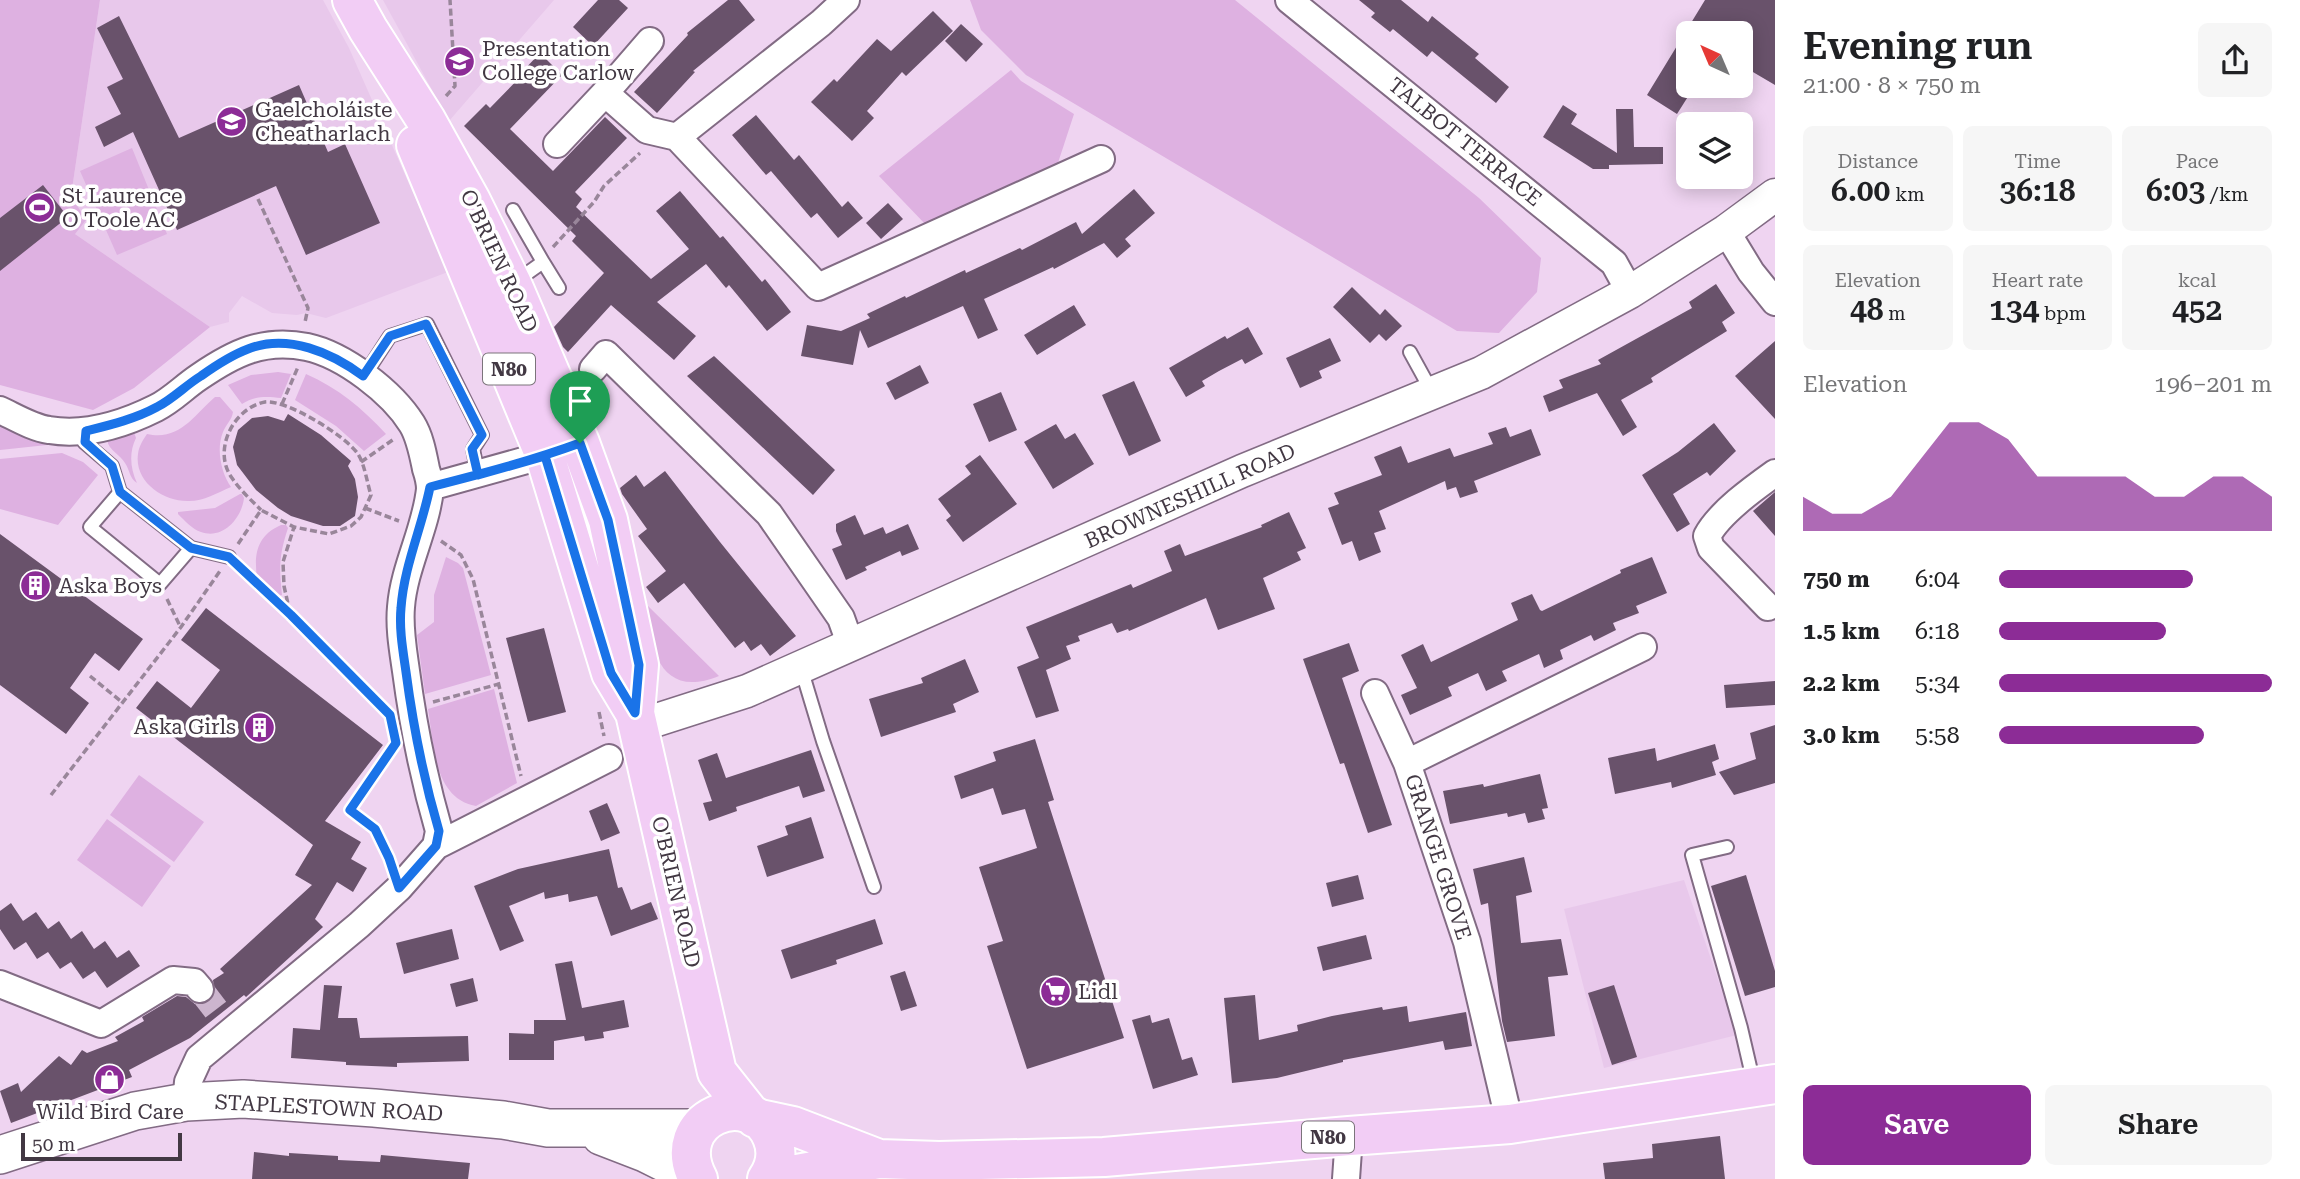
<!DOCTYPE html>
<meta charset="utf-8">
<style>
body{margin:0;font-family:"Roboto Serif",serif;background:#f6f6f6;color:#202124;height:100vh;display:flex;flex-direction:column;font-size:26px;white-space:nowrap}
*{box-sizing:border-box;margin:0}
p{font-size:23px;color:#757577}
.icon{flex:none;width:38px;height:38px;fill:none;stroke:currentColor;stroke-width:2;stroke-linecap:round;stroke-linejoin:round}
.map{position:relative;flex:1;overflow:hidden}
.panel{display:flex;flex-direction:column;background:#fff;width:525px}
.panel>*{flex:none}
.needle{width:46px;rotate:316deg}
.buttons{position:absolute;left:1676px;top:21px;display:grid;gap:14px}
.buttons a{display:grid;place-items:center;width:77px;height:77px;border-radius:10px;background:#fff;box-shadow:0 4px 18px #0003;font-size:35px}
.scale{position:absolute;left:21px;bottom:18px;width:161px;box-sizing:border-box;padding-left:7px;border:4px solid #423843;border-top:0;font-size:19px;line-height:24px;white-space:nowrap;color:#423843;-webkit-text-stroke:5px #fff;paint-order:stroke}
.pin{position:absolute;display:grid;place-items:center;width:60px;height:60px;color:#fff;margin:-72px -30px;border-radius:50% 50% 50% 0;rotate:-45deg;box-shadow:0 0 7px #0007}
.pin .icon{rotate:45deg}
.round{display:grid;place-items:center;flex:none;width:74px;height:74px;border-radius:10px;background:#f6f6f6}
.overview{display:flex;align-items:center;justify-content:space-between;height:119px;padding:0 28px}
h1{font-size:38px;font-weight:600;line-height:52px}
.stats{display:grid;grid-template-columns:repeat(3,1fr);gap:10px;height:119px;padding:7px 28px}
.stats div{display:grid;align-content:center;border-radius:10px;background:#f6f6f6;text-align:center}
.stats b{font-size:30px;font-weight:600}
.stats small{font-size:19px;font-weight:400}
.stats p{font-size:19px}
.chart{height:196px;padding:14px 28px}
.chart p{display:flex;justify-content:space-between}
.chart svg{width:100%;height:126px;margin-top:7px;fill:#8c2c96;opacity:.7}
.primary-button{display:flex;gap:14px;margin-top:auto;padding:14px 28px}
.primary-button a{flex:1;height:80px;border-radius:10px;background:#8c2c96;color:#fff;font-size:28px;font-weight:600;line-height:80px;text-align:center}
.primary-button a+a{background:#f6f6f6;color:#202124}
ul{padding:0 28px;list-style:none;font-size:23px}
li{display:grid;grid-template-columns:112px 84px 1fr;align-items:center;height:52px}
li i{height:18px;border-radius:9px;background:#8c2c96}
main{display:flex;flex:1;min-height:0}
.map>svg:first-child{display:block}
.built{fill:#e8c8eb}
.grass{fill:#deb1e1}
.building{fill:#69526b}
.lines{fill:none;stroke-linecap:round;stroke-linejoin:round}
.minor-tunnel{stroke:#ccb5ce;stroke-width:26;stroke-dasharray:26 13;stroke-linecap:butt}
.service-casing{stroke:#826b84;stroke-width:16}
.minor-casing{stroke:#826b84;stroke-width:30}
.tertiary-casing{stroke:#826b84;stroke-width:35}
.secondary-casing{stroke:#826b84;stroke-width:40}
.primary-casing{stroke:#fff;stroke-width:42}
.path{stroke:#99869a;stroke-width:3.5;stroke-dasharray:7 3.5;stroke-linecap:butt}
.service{stroke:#fff;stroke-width:12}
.minor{stroke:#fff;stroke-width:26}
.tertiary{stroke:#fff;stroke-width:32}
.secondary{stroke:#fff;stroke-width:37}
.primary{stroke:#f2cdf5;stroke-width:38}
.route-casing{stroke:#fff;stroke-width:14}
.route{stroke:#1a73e8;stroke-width:9}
.labels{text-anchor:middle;stroke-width:7;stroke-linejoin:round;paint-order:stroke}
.shield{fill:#fff;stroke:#7b747b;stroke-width:2}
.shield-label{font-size:19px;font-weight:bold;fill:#423843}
.poi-label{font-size:21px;fill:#423843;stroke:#fff;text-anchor:start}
.street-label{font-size:21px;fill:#423843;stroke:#fff}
</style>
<main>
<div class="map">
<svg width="1775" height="1179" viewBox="0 0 1775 1179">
<rect width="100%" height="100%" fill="#efd4f1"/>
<path class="built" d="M100 0H323L349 48 448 272 326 318 306 313 297 315 272 313 242 296 229 313V322L210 327 75 234 71 196Z
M383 0H554L449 121Z
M1684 880 1737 1035 1604 1068 1564 909Z"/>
<path class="grass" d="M0 0H100L71 196 86 220 75 234 210 327 134 388 93 410 0 385Z
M970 0H1235L1479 198 1541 258 1537 292 1499 333 1457 331 1026 75 981 30Z
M1011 70 1021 81 1074 114 1055 172 927 226 879 176Z
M132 148 167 234 117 255 80 171Z
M278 372 291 374 281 398C266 396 254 396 242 404L228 385 251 375Z
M306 374C338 388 362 408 386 434L364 451 336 426 295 400Z
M215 397H220L233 412C232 420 226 424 223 432 216 449 221 473 231 487 217 493 204 501 189 501 164 502 134 482 138 454 139 446 143 440 147 434 180 441 193 416 215 397Z
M0 425 47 445 0 450Z
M133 429 136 438C129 452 130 468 137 483 129 478 130 470 125 463 120 454 109 451 107 440Z
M62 453 83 462 98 475 58 525 0 509V459Z
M240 494H242L244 498C242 517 224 540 201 532 192 529 185 521 178 514V512L215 508Z
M281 525H286L288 528C279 555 279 568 282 595L277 597 257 578C254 555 256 536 281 525Z
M446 557 458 563 463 568 491 675 425 694 417 635 434 622V595Z
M648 606 719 676C663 699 649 653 648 606Z
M494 689 517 783 476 806C433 798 434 744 428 709Z
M139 775 204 822 174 862 110 815Z
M107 819 171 866 142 907 77 860Z"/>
<path class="building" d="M598 0H619L628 8 593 46 573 27Z
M728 0H739L755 20 693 71 695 72 657 113 634 92 688 35 687 33Z
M1359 0H1401L1428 22 1432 16 1479 54 1475 58 1509 87 1496 103 1432 51 1427 57 1393 29 1390 32 1371 17 1375 13Z
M1705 0H1775V85L1741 65V33H1689V95L1677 114 1647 95Z
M933 11 953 31 906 76 902 72 867 111 874 118 852 141 811 102 834 79 837 82 877 39 891 51Z
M119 16 179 138 299 85 328 152 345 144 380 223 306 255 276 186 177 230 133 132 104 147 95 127 121 114 107 87 123 79 97 28Z
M961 24 983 44 966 62 945 41Z
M540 53 562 75 510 129 553 171 605 117 627 138 575 192 582 199 576 207 651 279 689 249 656 211 680 191 720 238 723 236 762 282 765 279 791 312 767 331 729 285 726 288 706 264 657 302 696 336 674 360 611 305 568 352 563 347 554 327 604 273 572 241 576 236 464 126 486 104 490 108 523 74 521 73Z
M1563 105 1577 114 1571 124 1617 153 1616 109H1633L1634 147H1663V164L1609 165V169H1593L1543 137Z
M756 115 794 160 799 155 842 207 848 201 863 218 838 238 817 213 811 218 771 171 766 175 732 135Z
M43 185 68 217 0 271V218Z
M1134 189 1155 213 1125 239 1131 246 1117 258 1104 243 1054 269 1053 267 984 299 998 330 978 339 963 306 868 348 860 330 853 365 801 356 807 325 841 331 870 318 867 314 905 296 906 298 965 270 966 273 1020 248 1022 250 1076 222 1082 234Z
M888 203 903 219 881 239 866 223Z
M1716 284 1735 313 1722 322 1727 331 1651 378 1653 382 1621 400 1637 427 1623 436 1597 393 1549 412 1543 396 1563 388 1559 380 1601 364 1598 360 1692 308 1689 302Z
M1352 287 1380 315 1385 309 1402 326 1386 341 1379 334 1370 343 1333 307Z
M1074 305 1086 325 1037 355 1024 335Z
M1248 327 1263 354 1245 364 1242 359 1219 371 1202 381 1205 386 1186 397 1169 368 1225 336 1227 339Z
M1330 338 1341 361 1319 371 1322 378 1300 388 1286 358Z
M1775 341V419L1735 376Z
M714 356 835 470 813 495 687 376Z
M920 365 929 383 895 400 886 383Z
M1134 381 1161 441 1129 456 1102 395Z
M1001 392 1017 430 989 442 973 404Z
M288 414 321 435 351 461 348 466 355 479 358 497 355 516 340 526H323L291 516 278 508 256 490 237 465 233 447 238 430 252 418 268 416 284 421Z
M1714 423 1736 451 1710 476 1707 472 1673 494 1690 524 1677 532 1642 475 1678 452Z
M1056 424 1065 439 1075 433 1094 464 1053 489 1024 442Z
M1506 427 1510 437 1531 429 1541 455 1474 481 1478 492 1460 498 1456 487 1447 490 1445 481 1379 511 1386 529 1374 533 1381 552 1359 561 1352 541 1342 545 1328 508 1339 504 1334 493 1382 475 1374 457 1401 446 1408 463 1450 448 1454 457 1493 444 1488 433Z
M980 455 1017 504 963 542 946 520 951 516 938 499 971 474 965 466Z
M665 471 720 542 796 636 770 656 761 644 751 651 744 641 735 648 684 583 658 603 646 587 666 571 638 536 647 529 622 494 620 488 636 475 644 487Z
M1775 492V536L1753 511Z
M1289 512 1306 548 1297 552 1301 560 1263 578 1275 609 1218 630 1206 598 1129 631 1128 629 1117 633 1112 623 1078 636 1080 641 1066 646 1071 659 1046 670 1059 711 1036 718 1017 667 1039 658 1026 627 1131 584 1133 588 1172 571 1164 551 1180 544 1185 556 1262 527 1261 525Z
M855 515 864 535 883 527 886 534 908 524 919 549 902 556 900 551 865 567 867 570 846 580 832 549 842 545 836 531V524Z
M0 534 143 639 119 671 95 653 70 688 89 703 66 734 0 685Z
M1652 557 1667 593 1636 606 1639 613 1613 623 1616 630 1594 641 1591 635 1560 650 1563 659 1544 668 1539 654 1502 671 1507 681 1486 691 1478 673 1448 687 1452 696 1410 715 1401 695 1417 688 1401 655 1423 644 1431 662 1518 620 1511 603 1532 594 1540 610 1542 611 1621 573 1620 570Z
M206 608 383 745 325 821 361 842 351 859 367 868 353 892 337 882 315 919 323 927 246 997 244 995 190 1038 129 1070 132 1077 11 1123 0 1091 18 1083 21 1092 59 1056 71 1065 82 1050 87 1053 118 1041 115 1037 144 1021 142 1017 177 996 186 997 195 1004H204L210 1001 215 994 213 980 224 973 220 969 312 885 295 875 313 845 136 708 157 681 191 708 220 670 181 640Z
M544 628 566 712 528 722 506 638Z
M1349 643 1359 671 1342 678 1392 825 1368 833 1344 763 1340 764 1303 659Z
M965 659 979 692 953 704 956 712 881 737 869 699 923 683 921 678Z
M1775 681V705L1726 708 1724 685Z
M1775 725V783L1734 795 1719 772 1756 759 1750 733Z
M1035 739 1054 800 1048 802 1124 1038 1027 1069 987 946 1003 941 979 867 1037 848 1025 809 1002 815 993 788 961 799 954 776 996 761 993 752Z
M1715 744 1719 759 1712 762 1716 775 1672 788 1671 782 1615 794 1608 758 1655 748 1657 761Z
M811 750 825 791 803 798 799 786 736 807 737 811 709 821 703 803 712 801 698 760 717 753 726 778Z
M1540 774 1548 808 1542 809 1545 819 1528 823 1525 813 1508 817 1507 813 1450 824 1443 791 1483 784 1484 787Z
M607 803 620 833 601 841 589 811Z
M811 817 824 858 767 877 757 846 788 835 785 826Z
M609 849 618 888 622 887 631 910 651 902 658 919 611 936 597 896 569 902 568 894 545 899 544 892 509 906 524 941 500 951 474 886 518 869Z
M1524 857 1532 892 1516 896 1521 943 1561 939 1568 975 1548 977 1555 1036 1507 1042 1502 1021 1488 903 1481 905 1473 869Z
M1358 875 1364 899 1332 907 1326 883Z
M1746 875 1775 971V987L1745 996 1711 886Z
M11 903 23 921 36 912 48 929 59 921 71 939 82 931 94 949 105 941 117 958 129 950 140 966 107 988 95 971 83 979 71 962 60 969 48 952 37 959 26 942 14 950 0 929V911Z
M875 919 883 944 836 960 837 964 791 979 781 950Z
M452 929 459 959 404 974 396 943Z
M1366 935 1372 959 1323 971 1317 947Z
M572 961 582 1008 624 1000 629 1027 603 1032 604 1038 585 1041 584 1036 554 1041V1060H509V1033L534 1034V1020H566L555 964Z
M905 971 917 1006 901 1011 890 976Z
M473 978 478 1001 456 1007 450 984Z
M324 985 342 986 338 1018H357L360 1038 468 1036 469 1061 397 1063V1067L346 1065V1062L291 1058 293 1028 320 1030Z
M1614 985 1637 1057 1612 1065 1588 993Z
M1255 995 1259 1040 1298 1031 1297 1025 1332 1016 1382 1007 1383 1010 1407 1006 1409 1022 1466 1012 1472 1046 1445 1050 1443 1041 1343 1060V1062L1277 1078 1232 1083 1224 998Z
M1150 1015 1152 1023 1169 1018 1182 1060 1192 1057 1198 1075 1153 1089 1132 1020Z
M1720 1136 1725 1179H1605L1603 1163 1653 1158 1652 1144Z
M254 1152 289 1156V1153L338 1156V1160L380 1162 381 1155 470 1163 468 1179H252Z"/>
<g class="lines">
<path class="minor-tunnel" d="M200 989 220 1015"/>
<defs>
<path id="service" d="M513 210 543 262 515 282
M543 262 559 288
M1410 352 1432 392
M364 376 390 336 427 324 482 435 473 449 478 475
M86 431 84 442 112 466 120 492 191 548 160 584 90 527 120 492
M191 548 229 557
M801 668 823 741 874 887
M1727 847 1692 855 1741 1028 1754 1084"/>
<path id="minor" d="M1289 0 1614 263 1630 292
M605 93 647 130 677 137 818 287 1101 159
M677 137 821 23 846 0
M557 144 605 93 650 41
M1726 231 1751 272 1775 302
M593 369 606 354 769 514 841 618 851 646
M0 410C15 417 33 428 49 430 85 436 124 424 156 408 172 400 184 387 199 377 234 353 264 338 307 347 344 355 392 392 412 424 420 437 423 454 426 469 428 475 430 483 430 489 426 529 404 567 401 607 399 628 403 650 406 671 413 724 424 779 439 831L436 846
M430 487 559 451
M1768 607 1711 548 1707 536C1719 513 1754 488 1775 473
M1375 693 1407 763
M0 984 101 1024 173 980 194 982 200 989
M186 1102 188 1082 199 1058 359 925 399 888 436 846 609 758
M1510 1124 1467 942 1407 763 1643 647
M1346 1179 1349 1136"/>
<path id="tertiary" d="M638 726 747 691 1242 471 1481 373 1630 292 1726 231 1775 195"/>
<path id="secondary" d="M601 1136 645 1153 697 1179
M0 1155 135 1111 186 1102 243 1099 374 1108 503 1120 548 1128H699"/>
<path id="primary" d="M352 0 368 29 426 120 471 201 512 284 580 443 608 520 639 665 635 713 717 1072 751 1115
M416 145 545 456 611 673 635 713
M755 1118 793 1126 879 1159
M698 1179C666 1118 751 1085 772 1137 778 1151 776 1166 767 1179
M770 1179 879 1159 939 1161 1104 1157 1349 1136 1510 1124 1775 1084"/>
</defs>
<use href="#service" class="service-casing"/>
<use href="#minor" class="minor-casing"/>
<use href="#tertiary" class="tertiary-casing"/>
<use href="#secondary" class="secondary-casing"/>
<use href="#primary" class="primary-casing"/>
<path class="path" d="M446 96 455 86 450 0
M258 199 308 308 305 322
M553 247 594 202 604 186 640 153
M282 404 298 367
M361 462 394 439
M365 508 399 521
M441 541 461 555 473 579 521 776
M238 544 261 510 294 527 329 534 351 526 361 517 371 495C367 483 365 465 358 454 346 436 286 399 265 402 233 408 212 451 232 478 240 490 251 500 261 510
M239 567 291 615 388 713
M167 599 180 626
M290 613 284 586 283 562 294 527
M90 676 123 703
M433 702 499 684
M599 712 604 736
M51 795 181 627 220 571
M391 863 375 829 350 810 393 746"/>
<use href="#service" class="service"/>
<use href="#minor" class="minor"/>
<use href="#tertiary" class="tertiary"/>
<use href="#secondary" class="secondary"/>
<use href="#primary" class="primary"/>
</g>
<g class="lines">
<defs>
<path id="route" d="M580 443C531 461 481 474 430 487 422 527 404 566 401 608 399 629 403 651 406 672 413 725 424 780 439 831L436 846 399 888 389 858 375 829 350 810 396 743 390 715 291 615 229 557 191 548 120 492 112 466 85 442 86 431C110 425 135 419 157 407 173 399 186 385 201 376 215 366 232 355 248 349 288 333 332 353 363 376L390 336 426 324 482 435 472 449 478 475 545 456 611 673 635 713 639 665 608 520 580 443"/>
</defs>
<use href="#route" class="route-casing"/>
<use href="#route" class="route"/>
</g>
<defs>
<symbol id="school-disc" viewBox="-11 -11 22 22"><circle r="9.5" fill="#8c2c96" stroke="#fff"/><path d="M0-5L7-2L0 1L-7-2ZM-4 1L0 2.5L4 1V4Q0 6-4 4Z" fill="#fff"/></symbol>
<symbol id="stadium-disc" viewBox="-11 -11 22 22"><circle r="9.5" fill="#8c2c96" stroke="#fff"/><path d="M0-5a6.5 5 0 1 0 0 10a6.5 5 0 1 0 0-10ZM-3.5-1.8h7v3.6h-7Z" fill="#fff"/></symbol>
<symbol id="building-disc" viewBox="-11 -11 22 22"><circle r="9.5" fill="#8c2c96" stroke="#fff"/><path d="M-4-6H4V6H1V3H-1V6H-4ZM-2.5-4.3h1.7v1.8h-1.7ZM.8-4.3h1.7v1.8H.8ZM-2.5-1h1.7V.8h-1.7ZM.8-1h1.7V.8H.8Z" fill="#fff"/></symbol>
<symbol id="supermarket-disc" viewBox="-11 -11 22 22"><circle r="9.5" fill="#8c2c96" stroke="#fff"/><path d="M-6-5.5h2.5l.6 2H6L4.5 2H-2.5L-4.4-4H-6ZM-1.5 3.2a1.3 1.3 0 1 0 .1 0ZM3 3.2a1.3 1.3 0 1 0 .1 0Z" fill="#fff"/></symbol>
<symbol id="shop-disc" viewBox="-11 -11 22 22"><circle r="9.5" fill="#8c2c96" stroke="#fff"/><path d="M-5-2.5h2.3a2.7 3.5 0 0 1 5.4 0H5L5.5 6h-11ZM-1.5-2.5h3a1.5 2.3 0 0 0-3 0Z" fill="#fff"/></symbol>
</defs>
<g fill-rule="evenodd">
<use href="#school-disc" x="442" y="44" width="35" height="35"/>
<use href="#school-disc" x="214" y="104" width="35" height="35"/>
<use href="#stadium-disc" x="22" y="190" width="35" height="35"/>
<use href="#building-disc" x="18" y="568" width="35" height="35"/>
<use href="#building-disc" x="242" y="710" width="35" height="35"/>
<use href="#supermarket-disc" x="1038" y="974" width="35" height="35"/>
<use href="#shop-disc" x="92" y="1062" width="35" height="35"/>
</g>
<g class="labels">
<g class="shield">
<rect x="483" y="353.5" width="52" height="31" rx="5"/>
<rect x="1302" y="1121.5" width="52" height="31" rx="5"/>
</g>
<g class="shield-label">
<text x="509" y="376">N80</text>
<text x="1328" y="1144">N80</text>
</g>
<g class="poi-label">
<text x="482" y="56">Presentation<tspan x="482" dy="24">College Carlow</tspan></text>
<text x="255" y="117">Gaelcholáiste<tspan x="255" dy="24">Cheatharlach</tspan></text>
<text x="62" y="203">St Laurence<tspan x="62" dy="24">O Toole AC</tspan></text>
<text x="59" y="593">Aska Boys</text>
<text x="236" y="734" text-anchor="end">Aska Girls</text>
<text x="1078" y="999">Lidl</text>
<text x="110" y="1119" text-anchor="middle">Wild Bird Care</text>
</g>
<g class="street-label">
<text transform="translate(1465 142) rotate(39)" y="7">TALBOT TERRACE</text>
<text transform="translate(499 261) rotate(65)" y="7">O'BRIEN ROAD</text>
<text transform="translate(1190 496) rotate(-24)" y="7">BROWNESHILL ROAD</text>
<text transform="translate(1438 857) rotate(72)" y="7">GRANGE GROVE</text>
<text transform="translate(676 892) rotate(77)" y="7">O'BRIEN ROAD</text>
<text transform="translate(329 1108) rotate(3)" y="7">STAPLESTOWN ROAD</text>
</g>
</g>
</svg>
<div class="buttons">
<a><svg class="needle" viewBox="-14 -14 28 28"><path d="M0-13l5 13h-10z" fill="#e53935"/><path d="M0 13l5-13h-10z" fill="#757577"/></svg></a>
<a><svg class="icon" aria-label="layers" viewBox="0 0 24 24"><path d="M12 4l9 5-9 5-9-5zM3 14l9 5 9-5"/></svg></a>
</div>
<div class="scale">50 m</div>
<div class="pin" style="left:580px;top:443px;background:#1e9e55"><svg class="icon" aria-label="arrive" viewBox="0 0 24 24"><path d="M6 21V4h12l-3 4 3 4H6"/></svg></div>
</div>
<section class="panel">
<div class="overview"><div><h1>Evening run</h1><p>21:00 · 8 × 750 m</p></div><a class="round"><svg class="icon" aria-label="share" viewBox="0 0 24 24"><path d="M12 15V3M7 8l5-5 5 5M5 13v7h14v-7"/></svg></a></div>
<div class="stats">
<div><p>Distance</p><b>6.00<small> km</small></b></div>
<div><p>Time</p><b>36:18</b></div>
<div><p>Pace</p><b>6:03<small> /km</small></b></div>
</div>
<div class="stats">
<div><p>Elevation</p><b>48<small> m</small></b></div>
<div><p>Heart rate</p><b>134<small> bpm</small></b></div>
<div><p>kcal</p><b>452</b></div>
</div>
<div class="chart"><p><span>Elevation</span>196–201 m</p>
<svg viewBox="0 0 160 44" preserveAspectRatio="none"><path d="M0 44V32L10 38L20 38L30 32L40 19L50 6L60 6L70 12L80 25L90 25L100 25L110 25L120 32L130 32L140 25L150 25L160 32V44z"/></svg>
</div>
<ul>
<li><b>750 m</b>6:04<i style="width:71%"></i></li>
<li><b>1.5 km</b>6:18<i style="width:61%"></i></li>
<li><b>2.2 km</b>5:34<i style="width:100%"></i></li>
<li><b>3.0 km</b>5:58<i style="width:75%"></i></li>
</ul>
<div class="primary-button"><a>Save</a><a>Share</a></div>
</section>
</main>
